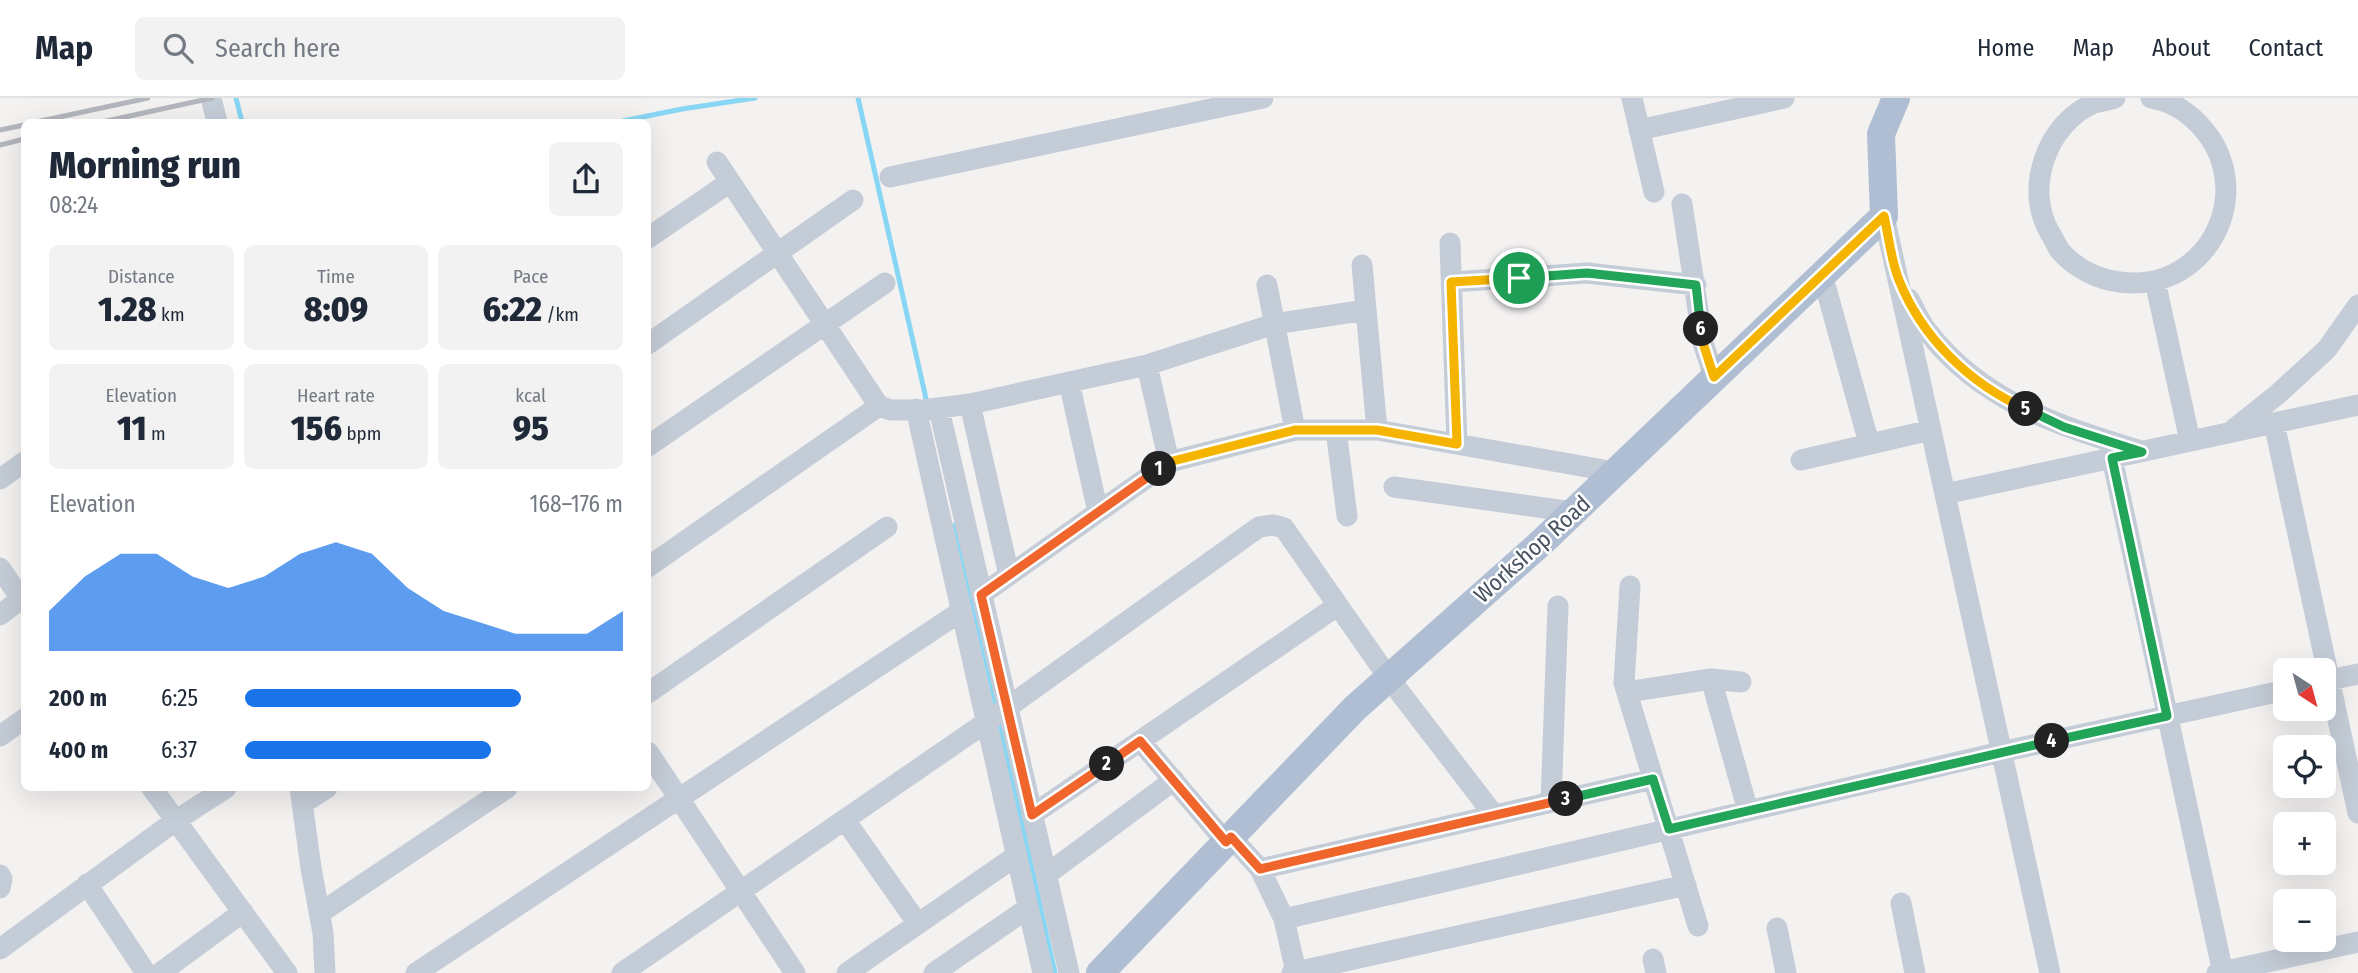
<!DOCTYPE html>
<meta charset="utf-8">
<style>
body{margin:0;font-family:"Fira Sans Condensed",sans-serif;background:#f2f2f3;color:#1f2937;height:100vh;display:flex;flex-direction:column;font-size:26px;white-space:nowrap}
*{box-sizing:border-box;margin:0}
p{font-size:23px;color:#747a83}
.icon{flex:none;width:38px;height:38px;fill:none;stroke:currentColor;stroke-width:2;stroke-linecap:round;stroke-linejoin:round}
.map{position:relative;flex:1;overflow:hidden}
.panel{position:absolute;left:21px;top:21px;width:630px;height:672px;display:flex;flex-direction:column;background:#fff;border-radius:10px;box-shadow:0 7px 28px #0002}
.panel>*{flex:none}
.needle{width:46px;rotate:144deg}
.fabs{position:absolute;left:2273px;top:560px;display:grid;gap:14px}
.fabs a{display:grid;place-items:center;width:63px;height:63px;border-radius:10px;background:#fff;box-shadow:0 7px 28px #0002;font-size:35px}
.pin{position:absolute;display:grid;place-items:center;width:60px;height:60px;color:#fff;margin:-30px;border:4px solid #fff;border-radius:50%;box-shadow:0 2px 7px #0007}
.km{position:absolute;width:35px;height:35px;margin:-18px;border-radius:50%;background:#222;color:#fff;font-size:19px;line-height:35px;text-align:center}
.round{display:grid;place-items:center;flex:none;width:74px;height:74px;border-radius:10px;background:#f2f2f3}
.headline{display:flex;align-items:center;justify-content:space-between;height:119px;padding:0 28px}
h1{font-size:38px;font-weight:800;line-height:52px}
.figures{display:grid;grid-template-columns:repeat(3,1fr);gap:10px;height:119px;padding:7px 28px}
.figures div{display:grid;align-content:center;border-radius:10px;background:#f2f2f3;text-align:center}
.figures b{font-size:35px;font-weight:800}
.figures small{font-size:19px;font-weight:400}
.figures p{font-size:19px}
.chart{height:196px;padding:14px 28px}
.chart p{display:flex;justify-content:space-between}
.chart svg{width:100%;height:126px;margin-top:7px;fill:#1a73e8;opacity:.7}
ul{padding:0 28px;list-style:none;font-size:23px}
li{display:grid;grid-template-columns:112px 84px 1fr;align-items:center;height:52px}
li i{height:18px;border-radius:9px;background:#1a73e8}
header{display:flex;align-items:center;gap:42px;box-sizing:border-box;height:98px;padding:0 35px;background:#fff;border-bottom:2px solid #e0e1e3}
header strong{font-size:33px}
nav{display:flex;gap:38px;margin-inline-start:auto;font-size:24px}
.search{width:490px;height:63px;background:#f2f2f3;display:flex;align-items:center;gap:18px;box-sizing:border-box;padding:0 24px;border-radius:10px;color:#747a83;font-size:26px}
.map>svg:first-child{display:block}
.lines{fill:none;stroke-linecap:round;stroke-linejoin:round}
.stream{stroke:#87d6f3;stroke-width:5}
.minor{stroke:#c4ccd7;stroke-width:21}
.major{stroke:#afbed2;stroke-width:28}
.rail{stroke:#b3b6bc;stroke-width:5}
.split-1-casing{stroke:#fff;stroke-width:14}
.split-2-casing{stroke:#fff;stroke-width:14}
.split-3-casing{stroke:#fff;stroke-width:14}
.split-4-casing{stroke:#fff;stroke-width:14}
.split-5-casing{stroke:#fff;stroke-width:14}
.split-6-casing{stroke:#fff;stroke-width:14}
.split-7-casing{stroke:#fff;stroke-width:14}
.split-1{stroke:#f5b400;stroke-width:9}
.split-2{stroke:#f0652b;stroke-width:9}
.split-3{stroke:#f0652b;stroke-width:9}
.split-4{stroke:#22a559;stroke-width:9}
.split-5{stroke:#22a559;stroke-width:9}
.split-6{stroke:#f5b400;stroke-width:9}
.split-7{stroke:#22a559;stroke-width:9}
.labels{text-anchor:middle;stroke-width:5;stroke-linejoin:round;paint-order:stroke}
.street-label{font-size:23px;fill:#475360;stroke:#fff}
</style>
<header>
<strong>Map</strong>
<div class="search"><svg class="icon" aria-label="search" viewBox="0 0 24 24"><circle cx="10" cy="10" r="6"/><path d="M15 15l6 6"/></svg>Search here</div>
<nav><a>Home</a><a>Map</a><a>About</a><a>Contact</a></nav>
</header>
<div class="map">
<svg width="2358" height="875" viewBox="0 0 2358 875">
<rect width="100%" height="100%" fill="#f4f1f1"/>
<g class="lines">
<path class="stream" d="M236 0 242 24
M858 0 927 305
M618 24 682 11 755 0
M955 427 997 612
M999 622 1055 875"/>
<path class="minor" d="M211 0 217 24
M1632 0 1654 94
M2115 0C2109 2 2101 3 2094 5 2046 26 2024 91 2050 135 2054 141 2057 149 2061 154 2092 188 2149 196 2187 168 2231 136 2239 73 2204 32 2191 16 2172 3 2151 0
M1639 32 1784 0
M717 64 879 308 891 312H923L970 306 1147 267 1274 226 1366 212
M890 79 1263 0
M1682 106 1703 245 1714 279
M1884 118 2050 875
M648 140 730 84
M1450 145 1457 346
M1362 167 1377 332
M1822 176 1869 345
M2155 183 2190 343
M1452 184 1587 175 1696 187
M1267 187 1295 332
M1909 201C1915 212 1920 225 1928 234 1982 304 2060 328 2141 353
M648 246 853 102
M1069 284 1098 414
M970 306 1009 477
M916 311 1043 875
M939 311 1069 875
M2274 325 2358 715
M2234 331 2278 296 2327 251 2358 207
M1336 332 1347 418
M648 348 885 185
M2112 360 2223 875
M1801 362 1931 332
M1169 364 1295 332H1377L1615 374
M0 381 24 364
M1394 389 1573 414
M1945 396 2358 307
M648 469 879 308
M0 470 24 505
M1630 488 1624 585 1698 828
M981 497 1169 364 1147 267
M0 517 21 501
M1711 581 1748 713
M2324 583 2358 576
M1627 594 1711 581 1741 584
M648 595 887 429
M0 638 24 621
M1140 643 1226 744
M648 654 795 875
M152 690 287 875
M300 690 311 770 323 835 325 875
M1551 704 1558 508
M302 706 327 690
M1032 717 1337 508
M845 722 918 826
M1231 739 1260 771 1284 821 1296 874 1292 875
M1260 771 1653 681
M0 777 2 781 0 790
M1046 777 1174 682
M87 786 146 875
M1901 805 1915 875
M320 815 507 690
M1284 821 2001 654 2286 592
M1777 830 1786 875
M0 851 175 723 226 690
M1653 861 1656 875
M1296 874 1686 787
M160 875 243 814
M416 875 960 514
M622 875 1001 614 1259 429 1273 427 1284 430 1388 579 1494 717
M847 875 1016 758
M934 875 1028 810
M2217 875 2358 844"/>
<path class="major" d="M1100 875 1355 610 1543 443 1884 118 1881 36 1896 0"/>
<path class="rail" d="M36 24 148 0
M102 24 212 0
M0 32 24 27
M0 47 24 41"/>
</g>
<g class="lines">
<defs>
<path id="split-1" d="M1159 371 1169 364 1295 332H1377L1457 346 1451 184 1519 180"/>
<path id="split-2" d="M1107 666 1032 717 981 497 1159 371"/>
<path id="split-3" d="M1107 666 1140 643 1226 744 1231 739 1260 771 1566 701"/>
<path id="split-4" d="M1566 701 1653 681 1669 731 2052 643"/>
<path id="split-5" d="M2026 311 2064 329 2142 354 2112 360 2167 618 2052 643"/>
<path id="split-6" d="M1701 231 1703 245 1714 279 1884 118C1889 139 1891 163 1899 182 1922 240 1970 286 2026 311"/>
<path id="split-7" d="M1519 180 1587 175 1696 187 1701 231"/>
</defs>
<use href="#split-1" class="split-1-casing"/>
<use href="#split-2" class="split-2-casing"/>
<use href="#split-3" class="split-3-casing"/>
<use href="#split-4" class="split-4-casing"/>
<use href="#split-5" class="split-5-casing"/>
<use href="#split-6" class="split-6-casing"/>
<use href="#split-7" class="split-7-casing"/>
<use href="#split-1" class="split-1"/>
<use href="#split-2" class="split-2"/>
<use href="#split-3" class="split-3"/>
<use href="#split-4" class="split-4"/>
<use href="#split-5" class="split-5"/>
<use href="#split-6" class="split-6"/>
<use href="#split-7" class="split-7"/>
</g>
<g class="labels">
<g class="street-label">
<text transform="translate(1532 451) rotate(-42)" y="8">Workshop Road</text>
</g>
</g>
</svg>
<div class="fabs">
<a><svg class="needle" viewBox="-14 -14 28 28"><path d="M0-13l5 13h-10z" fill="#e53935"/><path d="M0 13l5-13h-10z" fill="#747a83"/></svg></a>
<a><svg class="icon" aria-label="locate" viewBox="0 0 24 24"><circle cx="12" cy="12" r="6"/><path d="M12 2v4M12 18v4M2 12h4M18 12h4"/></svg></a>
<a>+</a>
<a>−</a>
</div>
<div class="pin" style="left:1519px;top:180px;background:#1e9e55"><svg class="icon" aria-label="arrive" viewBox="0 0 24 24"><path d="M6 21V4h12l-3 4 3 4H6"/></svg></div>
<b class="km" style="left:1159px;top:371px">1</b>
<b class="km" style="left:1107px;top:666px">2</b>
<b class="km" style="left:1566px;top:701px">3</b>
<b class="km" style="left:2052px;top:643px">4</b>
<b class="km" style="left:2026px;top:311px">5</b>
<b class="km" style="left:1701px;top:231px">6</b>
<section class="panel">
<div class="headline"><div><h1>Morning run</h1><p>08:24</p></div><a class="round"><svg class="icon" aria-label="share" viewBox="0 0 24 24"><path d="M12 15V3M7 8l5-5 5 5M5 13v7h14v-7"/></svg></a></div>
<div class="figures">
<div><p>Distance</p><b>1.28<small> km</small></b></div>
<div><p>Time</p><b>8:09</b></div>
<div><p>Pace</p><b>6:22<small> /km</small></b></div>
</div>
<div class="figures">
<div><p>Elevation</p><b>11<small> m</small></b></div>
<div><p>Heart rate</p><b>156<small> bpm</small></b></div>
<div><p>kcal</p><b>95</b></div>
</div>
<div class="chart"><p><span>Elevation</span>168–176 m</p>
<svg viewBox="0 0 160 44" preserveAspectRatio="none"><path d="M0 44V30L10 18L20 10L30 10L40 18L50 22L60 18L70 10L80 6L90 10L100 22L110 30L120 34L130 38L140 38L150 38L160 30V44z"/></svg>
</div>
<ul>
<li><b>200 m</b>6:25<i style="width:73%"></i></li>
<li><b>400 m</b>6:37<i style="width:65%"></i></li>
</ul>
</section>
</div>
